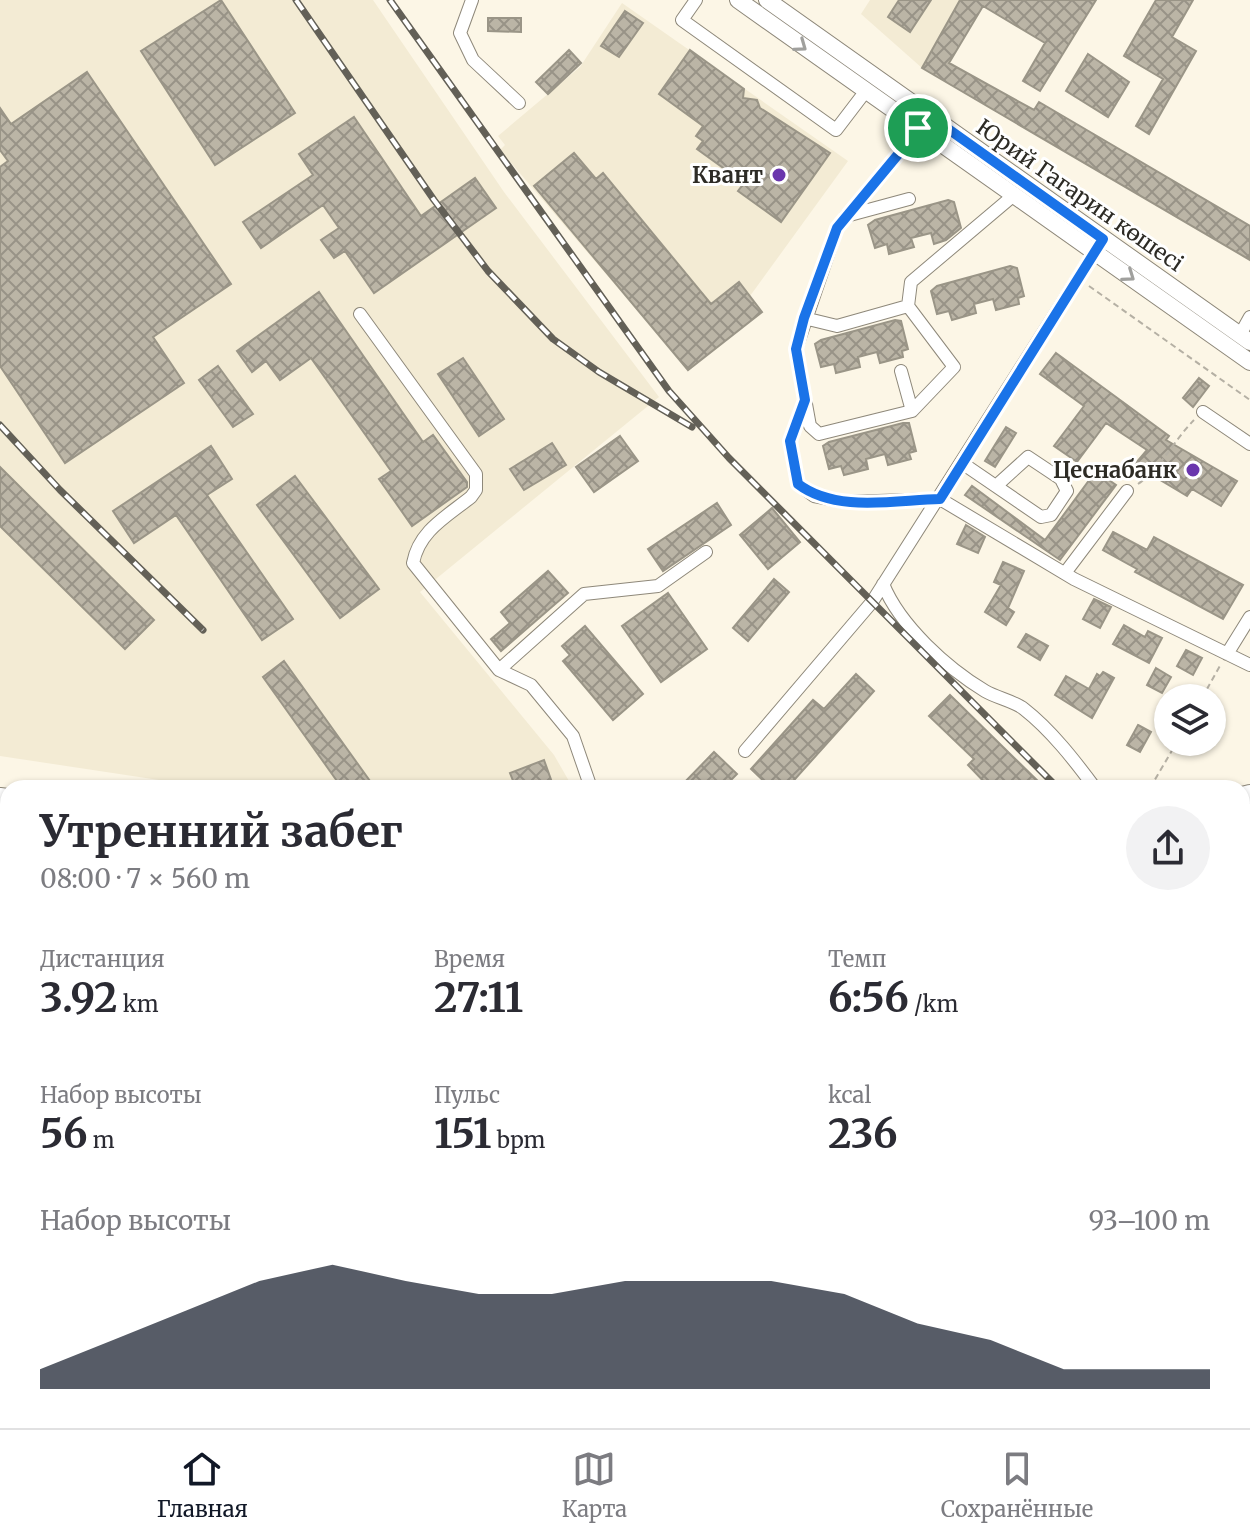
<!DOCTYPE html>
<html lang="ru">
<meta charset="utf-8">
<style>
body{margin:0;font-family:Merriweather,serif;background:#f2f2f3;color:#2b2b33;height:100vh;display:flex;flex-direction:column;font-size:30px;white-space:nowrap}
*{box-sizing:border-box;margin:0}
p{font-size:26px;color:#7c7c81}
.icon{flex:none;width:44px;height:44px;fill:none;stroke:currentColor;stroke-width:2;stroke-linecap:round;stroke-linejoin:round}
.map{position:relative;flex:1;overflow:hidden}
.sheet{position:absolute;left:0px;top:780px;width:1250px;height:648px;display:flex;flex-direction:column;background:#fff;border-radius:24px 24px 0 0;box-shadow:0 2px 6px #0004}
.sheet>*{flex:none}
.tools{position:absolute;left:1154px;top:684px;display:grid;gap:16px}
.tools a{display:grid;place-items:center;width:72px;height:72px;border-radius:50%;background:#fff;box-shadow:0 2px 6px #0004;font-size:40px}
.pin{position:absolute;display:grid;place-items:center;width:68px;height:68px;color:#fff;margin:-34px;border:4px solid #fff;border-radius:50%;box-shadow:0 2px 8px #0007}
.round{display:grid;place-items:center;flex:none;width:84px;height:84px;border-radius:42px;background:#f2f2f3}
.headline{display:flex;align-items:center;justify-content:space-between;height:136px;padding:0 40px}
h1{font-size:44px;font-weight:700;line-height:60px}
.metrics{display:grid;grid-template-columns:repeat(3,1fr);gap:12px;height:136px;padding:8px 40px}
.metrics div{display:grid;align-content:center}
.metrics b{font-size:40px;font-weight:700}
.metrics small{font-size:22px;font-weight:400}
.metrics p{font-size:22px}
.chart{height:224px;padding:16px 40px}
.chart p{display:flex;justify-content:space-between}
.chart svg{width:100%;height:144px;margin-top:8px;fill:#111827;opacity:.7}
.dock{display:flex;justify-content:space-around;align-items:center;height:112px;border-top:2px solid #e1e1e2;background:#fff;font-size:22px;color:#7c7c81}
.dock a{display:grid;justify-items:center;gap:4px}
.dock .current{color:#111827}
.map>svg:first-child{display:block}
.built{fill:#f3ebd4}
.forest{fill:url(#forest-firs)}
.building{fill:url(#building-cross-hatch);stroke:#9a9587;stroke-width:2}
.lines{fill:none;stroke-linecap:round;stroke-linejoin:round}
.minor-casing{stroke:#8e887a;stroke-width:14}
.major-casing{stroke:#8e887a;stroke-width:18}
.highway-casing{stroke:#8e887a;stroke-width:20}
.path{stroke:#b5b0a4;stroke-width:2;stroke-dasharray:6 4;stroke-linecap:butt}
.minor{stroke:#fff;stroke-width:12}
.major{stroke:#fff;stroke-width:16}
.highway{stroke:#fff;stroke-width:18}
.rail-casing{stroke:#636057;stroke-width:7}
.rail{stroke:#fff;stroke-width:4;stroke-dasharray:12;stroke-linecap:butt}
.oneway{stroke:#a0a09d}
.route-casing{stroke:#fff;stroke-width:16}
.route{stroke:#1a73e8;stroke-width:10}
.poi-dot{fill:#6a36ad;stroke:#fff;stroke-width:3}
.labels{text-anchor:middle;stroke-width:6;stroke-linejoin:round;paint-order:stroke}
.poi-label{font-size:22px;font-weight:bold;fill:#2d2b25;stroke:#fff;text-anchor:end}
.street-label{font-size:22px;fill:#2d2b25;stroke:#fff}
</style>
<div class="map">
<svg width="1250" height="1428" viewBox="0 0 1250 1428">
<defs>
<pattern id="forest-firs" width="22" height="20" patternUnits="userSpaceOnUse" patternTransform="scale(2)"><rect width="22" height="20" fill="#e2d0a1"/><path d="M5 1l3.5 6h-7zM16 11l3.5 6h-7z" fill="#c2b38a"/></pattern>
<pattern id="building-cross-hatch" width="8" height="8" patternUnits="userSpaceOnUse" patternTransform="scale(2)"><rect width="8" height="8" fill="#bbb5a6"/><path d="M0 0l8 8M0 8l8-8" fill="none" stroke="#989387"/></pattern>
</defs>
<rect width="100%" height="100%" fill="#fcf6e6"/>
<path class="built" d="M0 0H373L504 192 659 397 420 592 554 755 573 788H212L0 756Z
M870 0H960L922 68 861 14Z
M622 3 848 161 750 296 762 312 688 370 500 150 505 145 498 136 580 67Z
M1242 990 1250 1000V1428H601L593 1420H1242Z"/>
<path class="forest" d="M0 1245 8 1259V1420H96L100 1428H0Z"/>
<path class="building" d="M221 0 295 113 215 165 141 51Z
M899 0H931L910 32 888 17Z
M960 0H1096L1040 91 1023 81 1045 43 983 6 949 63 1034 110 1039 102 1250 226V260L922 68Z
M1156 0H1193L1172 37 1196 51 1149 134 1136 126 1163 79 1124 56Z
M625 11 643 23 619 57 601 46Z
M488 18H521V32L488 31Z
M569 50 581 63 548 94 536 82Z
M690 50 744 89 743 98 757 100 760 108 830 153 781 222 738 191 744 183 697 149 703 141 696 136 703 126 659 94Z
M1088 54 1129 82 1108 117 1066 91Z
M87 72 231 284 153 337 184 383 65 463 0 366V167L8 161 0 150V108L11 124Z
M354 117 421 216 475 178 496 208 374 293 345 251 334 258 321 240 339 228 323 205 261 248 243 222 313 175 299 154Z
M574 153 596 179 603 173 711 304 739 282 762 312 688 370 534 186Z
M948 200 954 202 961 228 946 240 934 244 931 233 911 238 914 247 889 254 887 244 875 248 868 225 875 220Z
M1010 266 1017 268 1024 296 1018 298 1019 304 996 310 993 299 974 304 976 313 952 320 949 311 937 314 931 291 937 286Z
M319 292 423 442 433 435 467 482V487L412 526 379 479 391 471 311 358 280 380 266 361 252 372 237 351Z
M895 320 901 321 908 349 902 351 903 357 880 363 877 352 858 357 860 367 836 373 834 364 821 367 815 344 821 340Z
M1056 353 1169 436 1166 440 1237 481 1221 506 1192 489 1187 496 1145 471 1140 477 1131 469 1147 450 1106 423 1077 462 1054 446 1084 406 1040 374Z
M463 358 504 419 479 436 438 374Z
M218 366 253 414 233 427 199 380Z
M1199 378 1209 386 1193 407 1183 398Z
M903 423H909L916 451 909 453 911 459 888 465 885 454 866 459 868 469 844 475 841 466 829 469 823 446 829 442Z
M1006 427 1016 433 995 467 985 461Z
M620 436 638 461 594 492 576 467Z
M552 443 566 465 524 490 510 469Z
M211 446 232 479 207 495 293 619 262 640 176 515 134 543 113 511Z
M0 467 154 620 125 649 0 526Z
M1096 471 1116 485 1060 560 965 495 972 486 1045 540Z
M295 476 379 589 340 618 257 505Z
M717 503 731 525 663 571 648 549Z
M772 508 800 542 768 569 740 535Z
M966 525 985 537 978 553 957 544Z
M1113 532 1147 550 1154 537 1243 585 1223 619 1135 572 1137 569 1103 550Z
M1003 562 1024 571 1008 608 1014 612 1006 625 985 612 1001 585 994 582Z
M548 571 568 593 501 651 491 639 510 623 501 612Z
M774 579 789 592 748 641 733 628Z
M668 593 707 649 661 682 622 626Z
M1094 599 1111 607 1100 628 1083 619Z
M1124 625 1145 637 1148 631 1162 638 1149 663 1113 644Z
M585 626 643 694 613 720 563 661 570 655 562 646Z
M1026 634 1048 646 1040 660 1018 647Z
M1186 650 1202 658 1193 675 1177 666Z
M284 661 375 788H342L263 677Z
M1156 668 1171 677 1162 693 1147 685Z
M1103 672 1114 678 1092 718 1055 695 1066 676 1089 689 1097 674 1100 676Z
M856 674 874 691 787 788H771L751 769 813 700 824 709Z
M950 695 1045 788H990L968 765 974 759 929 716Z
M1138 725 1151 732 1140 752 1127 745Z
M714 752 737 774 723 788H679Z
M544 760 554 788H516L510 773Z"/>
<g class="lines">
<defs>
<path id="minor" d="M472 0 460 33 473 60 519 103
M696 0 682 20 836 130 865 92
M846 216 909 199
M908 306 954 367 912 411 819 434 810 426 796 349 837 228 930 116
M360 314 476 474V490L471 497C446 517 419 531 413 563L499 670 531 685 573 736 591 788
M804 318 837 326 908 306 911 282 1014 195
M1240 335 1250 317
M901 371 912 411
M805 401 790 441 798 484 814 496 846 502 940 499 1074 579 1250 665
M1203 412 1250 444
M962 463 1041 517 1051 515 1067 491 1061 479 1028 457 996 486
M1065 573 1127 491
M883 584C900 626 947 668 985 691 997 698 1014 701 1024 709 1051 730 1075 761 1095 788
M1227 654 1250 617
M499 670 584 594 658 586 706 552
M745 751 872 602 1099 245
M0 839 8 836
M0 1103 8 1094
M0 1203 8 1212
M206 1420 216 1428
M573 1420 581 1428
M325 1428 337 1420
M693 1428 701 1420"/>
<path id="major" d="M738 0 1250 362
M767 0 1250 342"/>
<path id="highway" d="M1242 796 1250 794
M0 797 8 798
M1242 824 1250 822"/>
</defs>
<use href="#minor" class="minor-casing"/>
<use href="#major" class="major-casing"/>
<use href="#highway" class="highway-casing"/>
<path class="path" d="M1089 286 1250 400
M1138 484C1161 468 1174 440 1194 420
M1202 698 1221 664
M1150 788 1177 742
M1218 788 1232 783"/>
<use href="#minor" class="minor"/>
<use href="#major" class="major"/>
<use href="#highway" class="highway"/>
<defs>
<path id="rail" d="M296 0 434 200 488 271 553 339 599 372 692 427
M390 0 669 391 729 458 1058 788
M0 425 60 490 203 630
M1242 968 1250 976"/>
</defs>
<use href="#rail" class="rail-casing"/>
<use href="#rail" class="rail"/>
</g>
<defs><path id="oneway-chevron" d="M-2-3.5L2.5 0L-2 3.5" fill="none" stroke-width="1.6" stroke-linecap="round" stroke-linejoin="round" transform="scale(2)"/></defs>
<g class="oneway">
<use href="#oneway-chevron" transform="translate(801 46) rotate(36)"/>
<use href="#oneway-chevron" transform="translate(1129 276) rotate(35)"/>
</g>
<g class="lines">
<defs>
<path id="route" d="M930 116 1103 239 940 499C895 500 836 513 798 484L790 441 805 400 796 349 804 318 837 228Z"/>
</defs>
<use href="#route" class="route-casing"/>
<use href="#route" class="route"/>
</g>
<g class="poi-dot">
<circle cx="779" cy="175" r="8"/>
<circle cx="1193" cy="470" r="8"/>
</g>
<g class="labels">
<g class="poi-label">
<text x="763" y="183">Квант</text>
<text x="1177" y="478">Цеснабанк</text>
</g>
<g class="street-label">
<text transform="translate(1080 195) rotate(35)" y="8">Юрий Гагарин көшесі</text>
</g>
</g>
</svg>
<div class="tools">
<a><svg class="icon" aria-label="layers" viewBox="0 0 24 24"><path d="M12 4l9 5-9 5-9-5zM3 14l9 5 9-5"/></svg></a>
</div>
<div class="pin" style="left:918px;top:128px;background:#1e9e55"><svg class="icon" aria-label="arrive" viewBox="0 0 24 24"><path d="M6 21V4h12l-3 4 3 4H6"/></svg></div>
<section class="sheet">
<div class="headline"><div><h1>Утренний забег</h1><p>08:00 · 7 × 560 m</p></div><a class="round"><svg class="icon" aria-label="share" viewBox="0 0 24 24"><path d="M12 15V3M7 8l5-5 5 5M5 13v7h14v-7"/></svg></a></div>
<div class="metrics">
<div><p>Дистанция</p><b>3.92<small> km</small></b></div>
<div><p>Время</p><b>27:11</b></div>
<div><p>Темп</p><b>6:56<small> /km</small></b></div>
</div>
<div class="metrics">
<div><p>Набор высоты</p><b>56<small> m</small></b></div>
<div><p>Пульс</p><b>151<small> bpm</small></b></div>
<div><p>kcal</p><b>236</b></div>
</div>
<div class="chart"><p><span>Набор высоты</span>93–100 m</p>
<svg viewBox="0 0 160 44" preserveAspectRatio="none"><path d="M0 44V38L10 29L20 20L30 11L40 6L50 11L60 15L70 15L80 11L90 11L100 11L110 15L120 24L130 29L140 38L150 38L160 38V44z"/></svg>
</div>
</section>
</div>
<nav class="dock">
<a class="current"><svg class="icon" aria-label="home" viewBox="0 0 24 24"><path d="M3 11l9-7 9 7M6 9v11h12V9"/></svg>Главная</a>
<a><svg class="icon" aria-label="map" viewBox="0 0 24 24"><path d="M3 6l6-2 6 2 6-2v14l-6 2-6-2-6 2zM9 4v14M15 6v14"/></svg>Карта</a>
<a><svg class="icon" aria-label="saved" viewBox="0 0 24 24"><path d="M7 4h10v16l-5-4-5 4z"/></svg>Сохранённые</a>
</nav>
